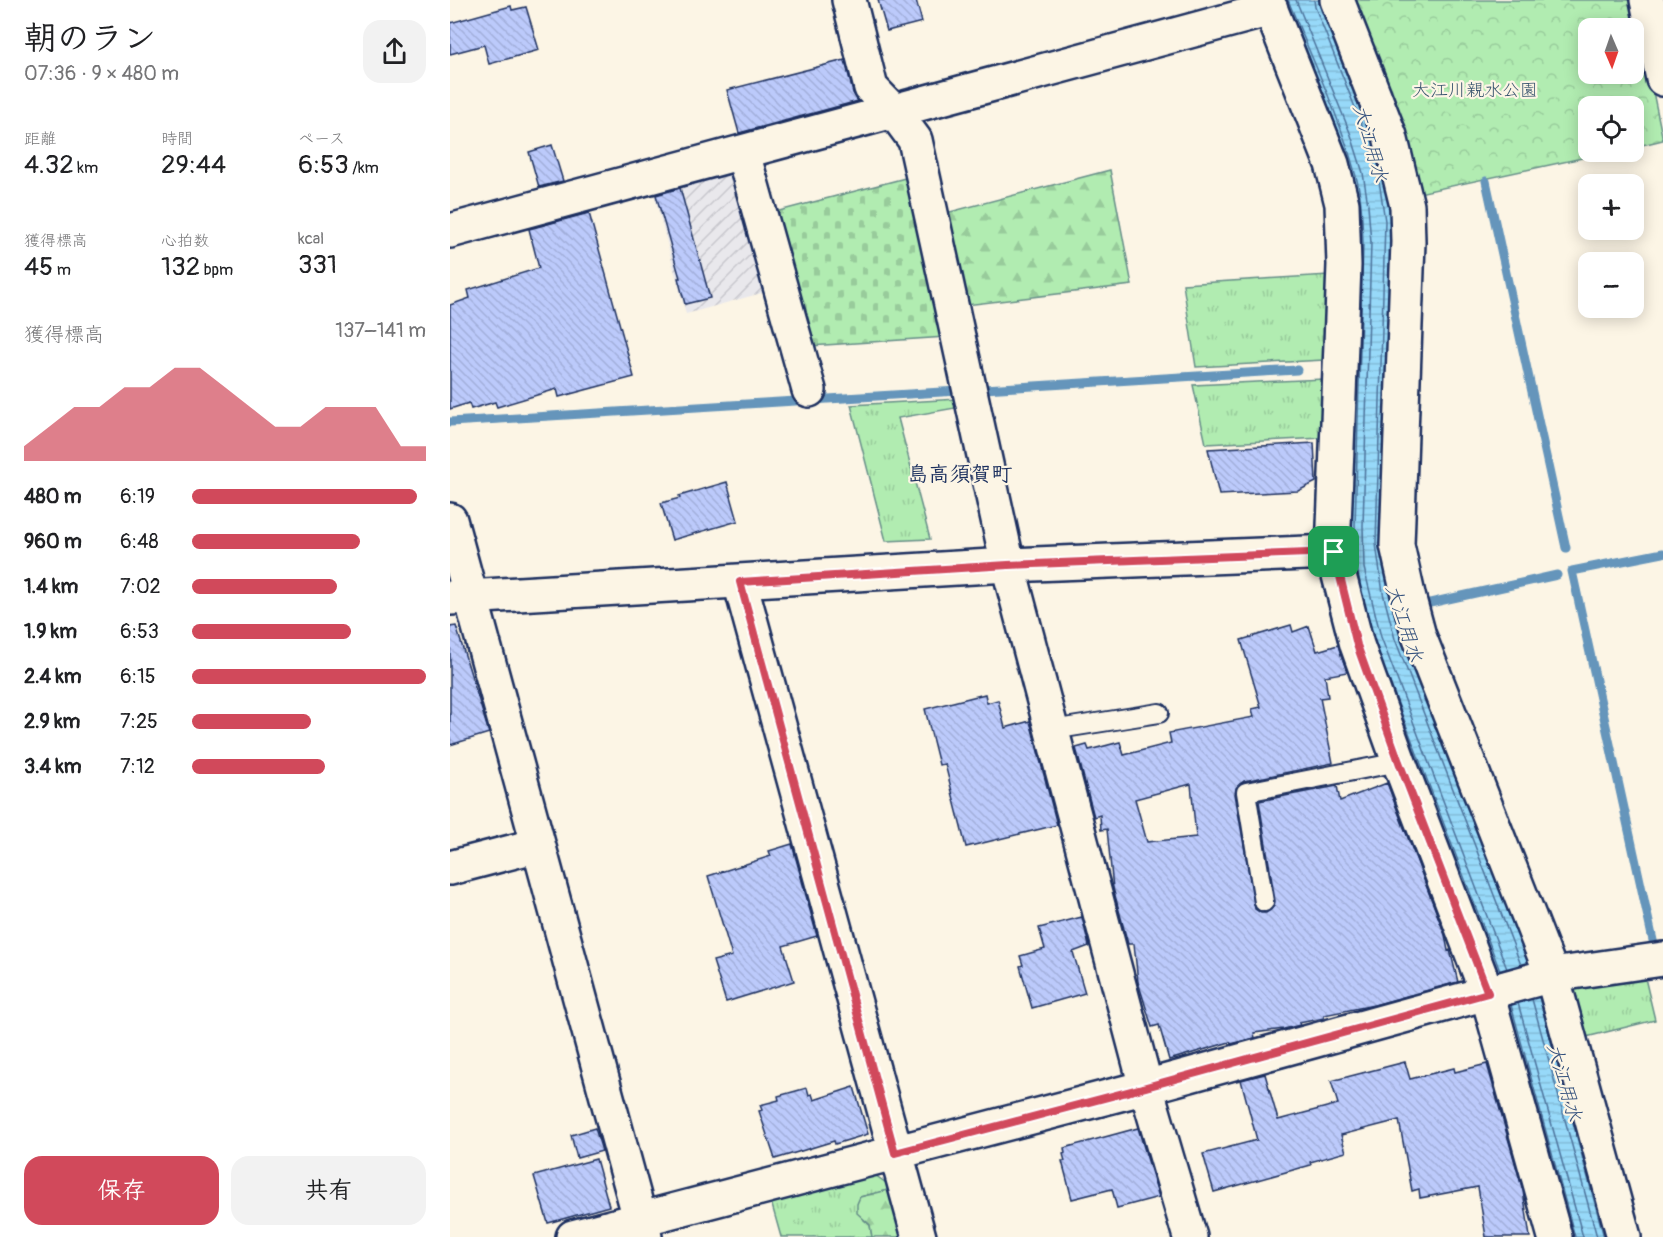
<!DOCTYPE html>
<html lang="ja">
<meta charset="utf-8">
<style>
body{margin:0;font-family:Pangolin,"Klee One",sans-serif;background:#f2f2f2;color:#202124;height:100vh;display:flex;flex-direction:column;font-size:22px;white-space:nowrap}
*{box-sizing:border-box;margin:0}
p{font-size:20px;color:#757577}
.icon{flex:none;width:33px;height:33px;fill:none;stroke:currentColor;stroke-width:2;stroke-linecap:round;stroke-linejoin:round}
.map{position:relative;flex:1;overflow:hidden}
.details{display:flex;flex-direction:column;background:#fff;width:450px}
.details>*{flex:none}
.needle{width:39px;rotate:178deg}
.tools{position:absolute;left:1128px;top:18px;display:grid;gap:12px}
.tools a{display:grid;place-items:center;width:66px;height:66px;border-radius:12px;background:#fff;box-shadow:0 3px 15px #0003;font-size:30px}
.pin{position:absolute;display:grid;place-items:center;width:51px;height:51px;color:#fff;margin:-26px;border-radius:12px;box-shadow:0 3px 9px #0006}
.round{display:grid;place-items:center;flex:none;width:63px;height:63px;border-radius:18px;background:#f2f2f2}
.headline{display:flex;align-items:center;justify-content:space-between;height:102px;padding:0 24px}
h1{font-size:33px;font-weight:600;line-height:45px}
.stats{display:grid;grid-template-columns:repeat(3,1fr);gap:9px;height:102px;padding:6px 24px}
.stats div{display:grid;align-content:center}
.stats b{font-size:26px;font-weight:600}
.stats small{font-size:16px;font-weight:400}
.stats p{font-size:16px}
.chart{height:168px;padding:12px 24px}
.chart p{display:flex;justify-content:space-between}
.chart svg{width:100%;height:108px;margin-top:6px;fill:#d1495b;opacity:.7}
.button{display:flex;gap:12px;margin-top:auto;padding:12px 24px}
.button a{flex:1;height:69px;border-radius:18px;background:#d1495b;color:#fff;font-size:24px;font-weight:600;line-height:69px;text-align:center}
.button a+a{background:#f2f2f2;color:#202124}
ul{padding:0 24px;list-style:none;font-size:20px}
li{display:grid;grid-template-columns:96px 72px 1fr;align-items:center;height:45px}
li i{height:15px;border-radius:8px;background:#d1495b}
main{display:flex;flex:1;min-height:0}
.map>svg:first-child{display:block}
.industrial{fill:url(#industrial-furrows)}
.grass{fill:url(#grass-tufts);stroke:#668e88;stroke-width:1.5}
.forest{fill:url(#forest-firs);stroke:#668e88;stroke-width:1.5}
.cemetery{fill:url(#cemetery-stones);stroke:#668e88;stroke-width:1.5}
.park{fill:url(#park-crowns);stroke:#668e88;stroke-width:1.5;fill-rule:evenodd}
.water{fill:url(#water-rules);stroke:#6595bb;stroke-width:1.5}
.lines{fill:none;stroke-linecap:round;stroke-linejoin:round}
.shore{stroke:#4d739c;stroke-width:1.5}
.stream{stroke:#6595bb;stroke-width:9}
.building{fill:url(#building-back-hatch);stroke:#1b2f5e;stroke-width:1.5;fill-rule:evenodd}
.service-casing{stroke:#1b2f5e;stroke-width:22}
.minor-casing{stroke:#1b2f5e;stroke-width:38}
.tertiary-casing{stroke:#1b2f5e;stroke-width:38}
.service{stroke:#fcf5e5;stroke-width:18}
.minor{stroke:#fcf5e5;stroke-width:33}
.tertiary{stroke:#fcf5e5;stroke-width:33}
.route-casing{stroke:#fff;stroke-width:12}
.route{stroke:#d1495b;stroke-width:8}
.labels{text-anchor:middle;stroke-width:4.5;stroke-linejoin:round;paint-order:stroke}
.park-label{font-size:18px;fill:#39556f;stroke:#fcf5e5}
.water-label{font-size:20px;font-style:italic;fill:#34517d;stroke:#fcf5e5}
.quarter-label{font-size:21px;font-weight:bold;fill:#1b2f5e;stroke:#fcf5e5}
</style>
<main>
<section class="details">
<div class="headline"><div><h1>朝のラン</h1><p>07:36 · 9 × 480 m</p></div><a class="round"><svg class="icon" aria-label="share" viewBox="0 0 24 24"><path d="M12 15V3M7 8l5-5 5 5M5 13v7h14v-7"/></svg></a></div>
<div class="stats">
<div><p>距離</p><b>4.32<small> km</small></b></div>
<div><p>時間</p><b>29:44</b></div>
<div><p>ペース</p><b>6:53<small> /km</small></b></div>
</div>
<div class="stats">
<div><p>獲得標高</p><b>45<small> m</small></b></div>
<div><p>心拍数</p><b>132<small> bpm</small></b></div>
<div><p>kcal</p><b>331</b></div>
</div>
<div class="chart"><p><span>獲得標高</span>137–141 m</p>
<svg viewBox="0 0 160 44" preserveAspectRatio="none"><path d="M0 44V38L10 30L20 22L30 22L40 14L50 14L60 6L70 6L80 14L90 22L100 30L110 30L120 22L130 22L140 22L150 38L160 38V44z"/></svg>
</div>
<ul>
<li><b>480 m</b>6:19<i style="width:96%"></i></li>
<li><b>960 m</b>6:48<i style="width:72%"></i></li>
<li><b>1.4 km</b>7:02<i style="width:62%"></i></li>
<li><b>1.9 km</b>6:53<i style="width:68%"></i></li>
<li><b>2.4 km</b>6:15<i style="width:100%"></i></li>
<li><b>2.9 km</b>7:25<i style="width:51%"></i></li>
<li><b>3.4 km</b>7:12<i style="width:57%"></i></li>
</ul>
<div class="button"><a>保存</a><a>共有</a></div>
</section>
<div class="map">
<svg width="1213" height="1237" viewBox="0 0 1213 1237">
<defs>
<pattern id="industrial-furrows" width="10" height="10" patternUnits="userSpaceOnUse" patternTransform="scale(1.5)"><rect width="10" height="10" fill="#e9e8ec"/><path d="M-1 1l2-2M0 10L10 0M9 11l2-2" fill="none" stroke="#c7c7cd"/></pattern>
<pattern id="grass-tufts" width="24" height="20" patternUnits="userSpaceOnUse" patternTransform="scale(1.5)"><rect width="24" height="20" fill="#b1ecb1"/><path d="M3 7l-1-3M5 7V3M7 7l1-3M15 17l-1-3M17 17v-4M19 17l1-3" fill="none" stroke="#98cb9b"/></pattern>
<pattern id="forest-firs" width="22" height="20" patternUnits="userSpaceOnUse" patternTransform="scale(1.5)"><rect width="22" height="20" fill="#b1ecb1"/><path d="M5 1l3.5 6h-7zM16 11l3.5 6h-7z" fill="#98cb9b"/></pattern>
<pattern id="cemetery-stones" width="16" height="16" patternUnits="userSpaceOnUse" patternTransform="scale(1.5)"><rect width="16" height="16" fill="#b1ecb1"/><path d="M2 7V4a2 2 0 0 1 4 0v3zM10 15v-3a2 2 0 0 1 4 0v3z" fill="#98cb9b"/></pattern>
<pattern id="park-crowns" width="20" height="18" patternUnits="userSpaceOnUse" patternTransform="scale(1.5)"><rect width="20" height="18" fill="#b1ecb1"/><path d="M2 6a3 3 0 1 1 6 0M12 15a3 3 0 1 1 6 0" fill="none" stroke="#98cb9b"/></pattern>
<pattern id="water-rules" width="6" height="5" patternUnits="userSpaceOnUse" patternTransform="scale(1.5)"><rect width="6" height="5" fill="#97d9f9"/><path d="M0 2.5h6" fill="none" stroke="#82bbd8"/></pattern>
<pattern id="building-back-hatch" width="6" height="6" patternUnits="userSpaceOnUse" patternTransform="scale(1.5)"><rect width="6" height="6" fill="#bccafb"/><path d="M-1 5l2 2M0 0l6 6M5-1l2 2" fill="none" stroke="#a1aeda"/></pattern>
</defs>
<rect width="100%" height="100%" fill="#fcf5e5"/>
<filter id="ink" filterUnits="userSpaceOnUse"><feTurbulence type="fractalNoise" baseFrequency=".0167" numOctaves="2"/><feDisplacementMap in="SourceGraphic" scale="12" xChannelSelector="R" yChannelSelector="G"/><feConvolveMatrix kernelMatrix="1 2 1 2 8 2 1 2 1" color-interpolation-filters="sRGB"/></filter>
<g filter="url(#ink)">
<path class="industrial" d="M272 171 289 182 319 291 236 314 203 190Z"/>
<path class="grass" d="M879 275 874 360 746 367 733 284Z
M874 379 872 438 756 444 743 385Z
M509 399 511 407 448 418 480 539 436 541 401 405Z
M1195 978 1205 1020 1132 1038 1118 987Z
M418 1170 436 1183 438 1190 410 1197 414 1220 420 1225 422 1237H331L320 1198Z"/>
<path class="forest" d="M660 170 682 285 516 305 496 213Z
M438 1190 451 1237H422L420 1225 407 1213V1204L410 1197Z"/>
<path class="cemetery" d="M463 176 496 337 360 346 325 212Z"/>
<path class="park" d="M895 0H1184L1213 140 1184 147V106H1138V152H1160L960 195ZM1138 28H1184V74H1138Z"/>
<path class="water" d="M832 0H877L944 184 939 544 1089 974 1161 1237H1120L918 642 901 569 899 526 907 242Z"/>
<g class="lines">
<path class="shore" d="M838 0C861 57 889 114 905 173 912 195 912 220 913 243L905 526 907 569 910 583
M846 0 901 135 913 173 918 205 921 243 913 526 914 568 931 637 1057 969
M864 0 865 7 918 140 930 187 935 221 926 544 933 593 945 639 1071 965
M937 675 1050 971
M1089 997 1154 1237
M1082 999 1147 1237
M1068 1003 1133 1237
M1061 1005 1125 1237"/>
<path class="stream" d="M1036 181 1116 548
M534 389 847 370
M0 422 508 391
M980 603 1107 575
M1204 945 1122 571 1213 553"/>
</g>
<path class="building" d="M428 0H466L472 22 437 31Z
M61 6 62 10 76 7 89 50 39 64 34 45 0 54V23Z
M395 60 403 93 408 101 289 133 277 90Z
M102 145 113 181 89 187 79 152Z
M230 188 260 298 235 304 228 278H230L206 195Z
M139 213 184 377 109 397 107 389 47 407 45 402 21 409 19 403 0 409V305L20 298 18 290 89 268 79 229Z
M864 443 866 482 848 491 769 495 758 449Z
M277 482 288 521 222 540 211 503 230 498 229 496Z
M841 625 843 632 859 626 867 651 888 645 897 672 875 676 878 697 870 698 883 763 794 781 786 788 785 794 805 909 811 913H816L824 906 825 901 809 801 887 786 890 801 937 783 995 935 998 951 1000 950 1008 982 924 1005 874 1015V1018L849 1023 850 1025 834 1029 804 1033 805 1038 781 1044 780 1042 719 1060 709 1025 702 1027 688 982 684 944H678L663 888 657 829 651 830 650 815 644 817 626 748 637 745 639 750 670 742 674 755 721 743 719 733 804 717 802 709 811 707 791 640ZM741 784 746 837 697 842 685 799Z
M6 626 39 733 0 745V627Z
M535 694 537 703 548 700 555 728 580 721 607 825 516 847 495 764 489 765 475 709Z
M342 844 367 936 333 946 344 981 276 1002 263 961 282 956 258 876 321 856 319 851Z
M632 917 639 946 623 952 635 993 582 1008 570 966 573 965 570 956 595 949 589 928Z
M955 1062 960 1079 1004 1068 1005 1072 1037 1064 1073 1191 1080 1237H1036L1028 1187 970 1198 969 1189 962 1191 949 1120 891 1135 896 1152 860 1162 861 1165 764 1192 753 1154 807 1140 791 1080 815 1074 828 1120 888 1104 881 1081Z
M404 1087 418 1134 385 1144 384 1141 325 1159 309 1111 312 1110 310 1105 329 1100 328 1096 357 1088 359 1095 362 1094 364 1100Z
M145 1128 152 1151 127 1158 121 1135Z
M688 1128 709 1197 667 1208 662 1189 622 1199 612 1161H615L613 1154 615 1153 614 1148Z
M146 1159 159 1206 98 1223 84 1176Z"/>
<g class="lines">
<defs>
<path id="service" d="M602 730 709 713
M814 902 796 792 949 762"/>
<path id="minor" d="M399 0 421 88 445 113 465 140 558 565 696 1087 740 1237
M817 0 882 164 892 204 894 265 883 552 907 645 949 762 1037 993 1105 1237
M887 0 940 136 957 206 958 242 947 545 959 599 969 636 1102 975 1174 1237
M1197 0 1213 79
M293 153 359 390
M0 231 821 9
M0 520 195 1237
M290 582 469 1237
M0 868 88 845
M123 1237 696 1087 1102 975 1213 959"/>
<path id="tertiary" d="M0 598 558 565 883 552"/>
</defs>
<use href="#service" class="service-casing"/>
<use href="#minor" class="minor-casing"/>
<use href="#tertiary" class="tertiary-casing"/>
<use href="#service" class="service"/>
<use href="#minor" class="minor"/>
<use href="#tertiary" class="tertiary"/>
</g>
</g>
<g class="lines" filter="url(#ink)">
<defs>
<path id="route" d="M884 552 907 645 949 762 1038 993 696 1087 445 1153 290 582 558 565Z"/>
</defs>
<use href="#route" class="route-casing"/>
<use href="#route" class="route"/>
</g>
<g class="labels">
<g class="park-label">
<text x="1025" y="96">大江川親水公園</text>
</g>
<g class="water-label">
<text transform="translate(921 143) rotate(74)" y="7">大江用水</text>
<text transform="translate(955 623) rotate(72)" y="7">大江用水</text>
<text transform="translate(1115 1082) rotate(74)" y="7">大江用水</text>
</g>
<g class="quarter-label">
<text x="510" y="481">島高須賀町</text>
</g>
</g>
</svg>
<div class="tools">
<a><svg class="needle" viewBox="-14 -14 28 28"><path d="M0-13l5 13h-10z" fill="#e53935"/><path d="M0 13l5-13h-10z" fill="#757577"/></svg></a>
<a><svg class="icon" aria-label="locate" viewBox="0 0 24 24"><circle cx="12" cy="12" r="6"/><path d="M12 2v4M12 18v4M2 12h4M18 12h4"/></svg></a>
<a>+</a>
<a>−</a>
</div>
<div class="pin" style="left:884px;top:552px;background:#1e9e55"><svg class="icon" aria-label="arrive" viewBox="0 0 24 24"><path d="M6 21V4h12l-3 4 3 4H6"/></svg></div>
</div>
</main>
